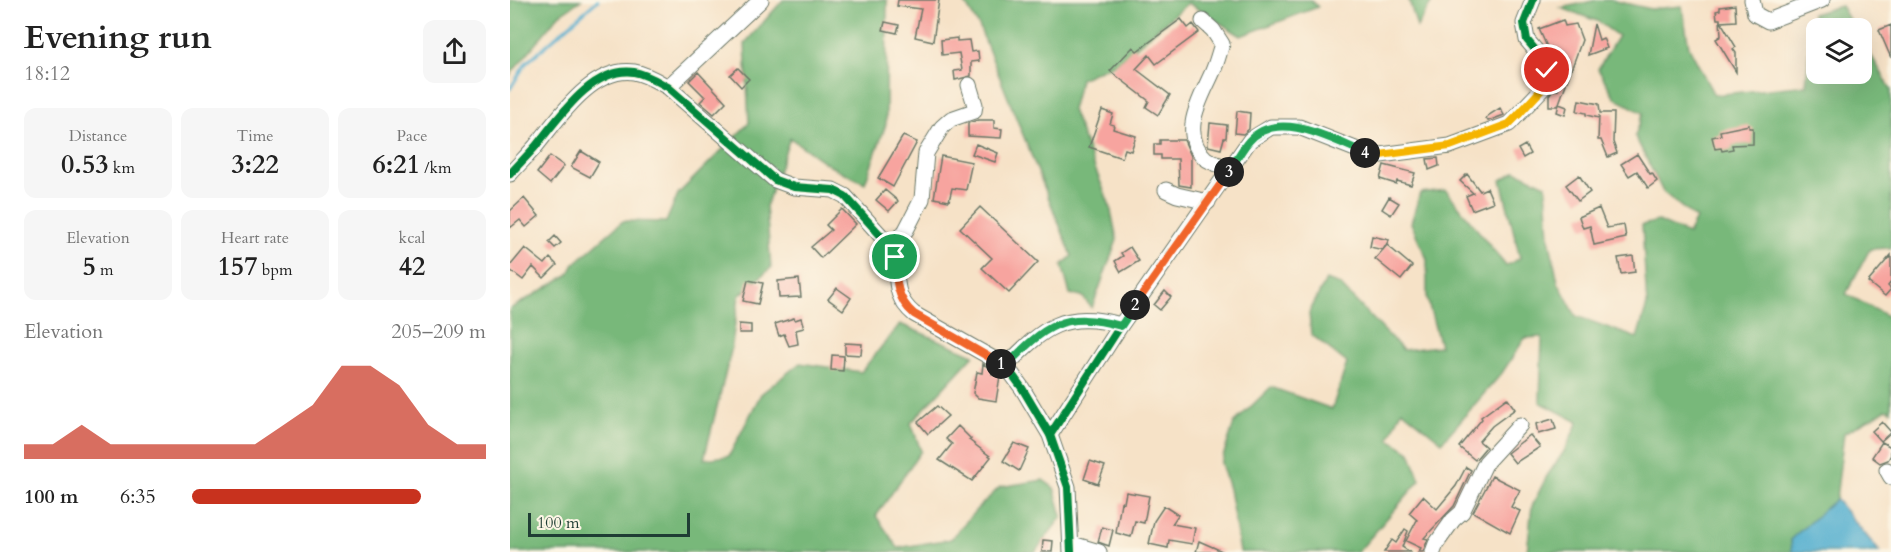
<!DOCTYPE html>
<meta charset="utf-8">
<style>
body{margin:0;font-family:Cardo,serif;background:#f6f6f6;color:#222;height:100vh;display:flex;flex-direction:column;font-size:22px;white-space:nowrap}
*{box-sizing:border-box;margin:0}
p{font-size:20px;color:#767676}
.icon{flex:none;width:33px;height:33px;fill:none;stroke:currentColor;stroke-width:2;stroke-linecap:round;stroke-linejoin:round}
.map{position:relative;flex:1;overflow:hidden}
.drawer{display:flex;flex-direction:column;background:#fff;width:510px}
.drawer>*{flex:none}
.controls{position:absolute;left:1296px;top:18px;display:grid;gap:12px}
.controls a{display:grid;place-items:center;width:66px;height:66px;border-radius:12px;background:#fff;box-shadow:0 6px 24px #0002;font-size:30px}
.scale{position:absolute;left:18px;bottom:15px;width:162px;box-sizing:border-box;padding-left:6px;border:3px solid #1f3d34;border-top:0;font-size:16px;line-height:21px;white-space:nowrap;color:#1f3d34;-webkit-text-stroke:4px #fcf5e5;paint-order:stroke}
.pin{position:absolute;display:grid;place-items:center;width:51px;height:51px;color:#fff;margin:-26px;border:3px solid #fff;border-radius:50%;box-shadow:0 2px 6px #0007}
.km{position:absolute;width:30px;height:30px;margin:-15px;border-radius:50%;background:#222;color:#fff;font-size:16px;line-height:30px;text-align:center}
.round{display:grid;place-items:center;flex:none;width:63px;height:63px;border-radius:12px;background:#f6f6f6}
.summary{display:flex;align-items:center;justify-content:space-between;height:102px;padding:0 24px}
h1{font-size:33px;font-weight:800;line-height:45px}
.figures{display:grid;grid-template-columns:repeat(3,1fr);gap:9px;height:102px;padding:6px 24px}
.figures div{display:grid;align-content:center;border-radius:12px;background:#f6f6f6;text-align:center}
.figures b{font-size:26px;font-weight:800}
.figures small{font-size:16px;font-weight:400}
.figures p{font-size:16px}
.chart{height:168px;padding:12px 24px}
.chart p{display:flex;justify-content:space-between}
.chart svg{width:100%;height:108px;margin-top:6px;fill:#c8321e;opacity:.7}
ul{padding:0 24px;list-style:none;font-size:20px}
li{display:grid;grid-template-columns:96px 72px 1fr;align-items:center;height:45px}
li i{height:15px;border-radius:8px;background:#c8321e}
main{display:flex;flex:1;min-height:0}
.map>svg:first-child{display:block}
.forest{fill:#78b87a;stroke:#4c7a57;stroke-width:1.5}
.water{fill:#50adcf;stroke:#387582;stroke-width:1.5}
.lines{fill:none;stroke-linecap:round;stroke-linejoin:round}
.stream{stroke:#50adcf;stroke-width:3}
.building{fill:#f7a49f}
.minor-casing{stroke:#6a7767;stroke-width:17}
.minor{stroke:#fff;stroke-width:15}
.cycleway-casing{stroke:#fcf5e5;stroke-width:11}
.cycleway{stroke:#00873e;stroke-width:8}
.split-1-casing{stroke:#fff;stroke-width:12}
.split-2-casing{stroke:#fff;stroke-width:12}
.split-3-casing{stroke:#fff;stroke-width:12}
.split-4-casing{stroke:#fff;stroke-width:12}
.split-5-casing{stroke:#fff;stroke-width:12}
.split-6-casing{stroke:#fff;stroke-width:12}
.split-1{stroke:#f0652b;stroke-width:8}
.split-2{stroke:#22a559;stroke-width:8}
.split-3{stroke:#f0652b;stroke-width:8}
.split-4{stroke:#22a559;stroke-width:8}
.split-5{stroke:#f5b400;stroke-width:8}
.split-6{stroke:#f5b400;stroke-width:8}
</style>
<main>
<section class="drawer">
<div class="summary"><div><h1>Evening run</h1><p>18:12</p></div><a class="round"><svg class="icon" aria-label="share" viewBox="0 0 24 24"><path d="M12 15V3M7 8l5-5 5 5M5 13v7h14v-7"/></svg></a></div>
<div class="figures">
<div><p>Distance</p><b>0.53<small> km</small></b></div>
<div><p>Time</p><b>3:22</b></div>
<div><p>Pace</p><b>6:21<small> /km</small></b></div>
</div>
<div class="figures">
<div><p>Elevation</p><b>5<small> m</small></b></div>
<div><p>Heart rate</p><b>157<small> bpm</small></b></div>
<div><p>kcal</p><b>42</b></div>
</div>
<div class="chart"><p><span>Elevation</span>205–209 m</p>
<svg viewBox="0 0 160 44" preserveAspectRatio="none"><path d="M0 44V38L10 38L20 30L30 38L40 38L50 38L60 38L70 38L80 38L90 30L100 22L110 6L120 6L130 14L140 30L150 38L160 38V44z"/></svg>
</div>
<ul>
<li><b>100 m</b>6:35<i style="width:78%"></i></li>
</ul>
</section>
<div class="map">
<svg width="1381" height="552" viewBox="0 0 1381 552">
<rect width="100%" height="100%" fill="#fcf5e5"/>
<filter id="ink" filterUnits="userSpaceOnUse"><feTurbulence type="fractalNoise" baseFrequency=".0167" numOctaves="2"/><feDisplacementMap in="SourceGraphic" scale="12" xChannelSelector="R" yChannelSelector="G"/><feConvolveMatrix kernelMatrix="1 2 1 2 8 2 1 2 1" color-interpolation-filters="sRGB"/></filter>
<filter id="wash" filterUnits="userSpaceOnUse"><feTurbulence type="fractalNoise" baseFrequency=".008" numOctaves="4" result="noise"/><feDisplacementMap in="SourceGraphic" scale="24" xChannelSelector="R" yChannelSelector="G"/><feGaussianBlur stdDeviation="1.35" result="paint"/><feColorMatrix in="noise" values="0 0 0 0 0 0 0 0 0 0 0 0 0 0 0 0 0 1.4 0 .05"/><feComposite in="paint" operator="in"/></filter>
<g filter="url(#wash)">
<rect width="100%" height="100%" fill="#f6e2c7"/>
<path class="forest" d="M0 0H71L49 15 0 75Z
M273 0H377L376 124 355 183 320 166 280 138 256 206 261 268 229 296 221 351 194 459 219 456 251 394 290 363 351 372 390 324 464 355 401 423 411 451 366 516 388 548 441 539 466 510 490 487 533 480 544 488 552 516 525 552H0V309L58 275 64 264 113 221 156 222 168 194 239 123 235 43Z
M453 0H801L808 7 731 36 678 3 608 62 570 79 562 110 600 206 607 240 582 308 572 296 560 294 552 265 562 256 469 26Z
M899 0H923L907 27Z
M1087 0H1101L1141 9 1172 6 1179 47 1204 95 1296 85 1302 14 1331 6 1344 28H1306V74H1352V40L1381 89V248L1360 249 1336 294 1381 318V411L1377 409 1334 433 1326 499 1281 539 1282 552H1017L1022 506 1037 476 1055 450 1068 422 1030 402 1032 337 1015 338 992 373 932 442 892 410 879 439 900 452 910 480 848 552H730L719 489 711 463 724 423 761 387 822 409 837 363 801 334 799 313 816 280 830 285 893 350 930 346 917 298V259L901 223 910 193 936 190 996 266 1010 258 991 180 1006 171 1036 185 1039 238 1048 282 1066 316 1127 338 1137 305 1132 225 1148 221 1178 234 1186 219 1153 192 1125 136 1133 113 1105 98 1088 69 1108 36 1087 21 1051 8Z"/>
<path class="water" d="M1326 499 1370 552H1282L1281 539Z"/>
<g class="lines">
<path class="stream" d="M0 89 16 63 88 0"/>
</g>
<g id="blocks">
<path class="building" d="M388 0H429L423 41 405 37 411 9 387 6Z
M1225 5 1226 21 1211 22 1226 47 1223 49 1226 53V72L1206 39 1211 36 1210 19H1207L1206 11 1210 10V7Z
M671 19 678 28 683 24 689 32 646 64 639 55 626 69 660 95 648 115 636 107 639 101 600 71 623 47 627 51Z
M1053 20 1055 26 1066 24 1072 40 1048 106H1039V95L1043 90H1048L1045 80 1046 67 1029 29Z
M375 22 389 25 387 33 373 30Z
M1084 24 1089 40 1093 38 1097 48 1078 55Z
M1381 25V58L1369 30Z
M447 38V41L459 40 461 52 468 51 469 61 461 62V76L445 80 444 71 452 70 449 53 432 55 431 40Z
M228 68 239 79 231 87 220 75Z
M188 72 216 102 204 114 190 102 195 97 179 81Z
M1069 100 1089 104 1090 113H1104L1103 142 1107 153 1098 157 1091 140H1088L1089 115V118L1076 115V113L1067 111Z
M1049 104 1057 107 1055 115 1047 112Z
M990 108 994 115 978 121 976 118 979 115Z
M592 110 603 114 600 124 604 125 603 129 626 136 621 151 615 149 612 158 579 147Z
M727 111 740 113 739 129 733 134 725 133Z
M468 120H484V128L492 129 491 138 458 136V123Z
M700 123 717 125 716 138H714L711 149 698 146Z
M1239 125V128H1243V144L1222 145 1223 149 1212 151 1211 148 1205 149 1202 137 1211 135 1210 131Z
M393 136 407 142 383 187 368 178Z
M650 140H674L681 156V187L669 185 668 159H651V155H644V144H650Z
M466 144 488 153 485 162 462 154Z
M1015 145 1020 154 1013 158 1008 149Z
M71 151 89 162 80 177 61 167Z
M1127 154 1140 174 1142 173 1147 181 1138 188 1127 171 1119 176 1111 164Z
M40 156 54 166 40 184 27 173Z
M431 156 462 162 456 190 442 188 439 201 424 198Z
M928 158 929 166 919 170 917 159Z
M874 165 905 173 901 185 887 181 886 184 870 179Z
M957 174 970 191 977 188 983 202 962 210 956 196 963 193 950 181Z
M1069 175 1080 192 1068 201 1056 185Z
M375 190 388 201 379 211 366 200Z
M879 197 889 203 881 215 872 209Z
M14 198 29 216 16 227 10 220 0 228V211Z
M470 207 528 262 499 293 472 268 482 258 450 228Z
M1089 208 1097 228 1114 225 1116 238 1084 245 1080 226 1073 228 1069 217Z
M332 209 346 224 311 258 301 247 321 230 316 225Z
M45 236 51 243 45 248 39 242Z
M862 236 879 240 873 250 860 247Z
M877 245 902 266 891 280 865 259Z
M620 247 629 261 611 272 605 261 613 256 611 253Z
M15 248 35 264 40 258 47 265 34 278 23 267 13 280 0 270V266Z
M1381 255V282L1378 286 1381 289 1375 296 1358 282Z
M1123 256 1125 272 1111 274 1108 258Z
M289 279 291 297 269 298 268 281Z
M238 280 253 283 248 304 233 301Z
M327 288 341 298 333 310 318 299Z
M655 291 661 297 650 310 644 305Z
M284 318 285 320 291 318 294 328 286 330 288 344 279 346 274 334 269 336 265 324Z
M229 324 241 325V333H229Z
M335 343 352 344 351 355 335 354Z
M322 355 334 356 333 371 321 370Z
M473 364 483 370 482 374 490 376 486 401 468 398 463 393 467 372 472 373Z
M997 398 1005 409 982 426 969 441 976 447 965 460 949 447 972 419 971 417Z
M427 406 438 416 418 434 408 422Z
M1043 419 1046 429 1028 434 1026 424Z
M1372 422 1381 432 1371 441 1362 431Z
M448 426 461 439 459 440 481 457 462 481 429 460 442 444 436 439Z
M1020 435 1030 447 1005 463 997 453Z
M1372 442 1381 447V455L1378 460 1370 463 1362 457Z
M504 443 519 449 509 471 493 461Z
M580 461 595 466 588 484 574 479Z
M956 467 961 470 944 506 914 538 918 539 913 552H908L911 548 896 541 907 520 899 513 913 496 927 509 946 486Z
M982 476 1010 490 1001 507 1010 511 1000 533 963 512Z
M616 492 639 496 634 523 625 521 621 537 606 533 611 502 614 503Z
M654 506 668 515 662 524 685 528 682 544 659 540 658 548 639 544 644 521Z
M592 527 603 530 599 546 588 542Z
M895 529 898 531 892 547 900 552H874L882 540 886 543Z
M533 540 543 541 542 552H532Z
M689 541 714 552H686Z"/>
</g>
</g>
<g filter="url(#ink)">
<use href="#blocks" fill-opacity="0" stroke="#6a7767" stroke-width="1.5"/>
<g class="lines">
<defs>
<path id="minor" d="M1242 0 1245 14 1258 21 1312 0
M693 21 703 30 712 44C709 53 707 62 703 71 692 97 668 132 695 158 701 163 713 166 721 169
M158 87 251 0
M0 174C8 165 17 156 25 147 48 119 82 66 124 72 136 74 147 81 158 87L265 180 284 187 323 190 335 196 382 248C390 274 380 294 404 314L496 366 512 388 540 435 558 487 561 552
M656 190 667 195 698 202
M382 248 396 230 412 199 416 153 432 127 441 119 464 111 465 105 459 85
M496 366C534 327 554 310 611 325
M540 435 611 325 740 140 761 127H789L863 156 940 146 999 124 1034 87 1037 70 1032 58 1017 40 1014 23 1023 0
M1377 470 1381 477
M562 544 589 552
M923 552 926 544 943 520 952 512 976 462 1010 425"/>
</defs>
<use href="#minor" class="minor-casing"/>
<use href="#minor" class="minor"/>
<defs>
<path id="cycleway" d="M0 174C8 165 17 156 25 147 48 119 82 66 124 72 136 74 147 81 158 87L265 180 284 187 323 190 335 196 382 248C390 274 380 294 404 314L496 366 512 388 540 435 558 487 561 552
M540 435 611 325 740 140 761 127H789L863 156 940 146 999 124 1034 87 1037 70 1032 58 1017 40 1014 23 1023 0"/>
</defs>
<use href="#cycleway" class="cycleway-casing"/>
<use href="#cycleway" class="cycleway"/>
</g>
</g>
<g class="lines" filter="url(#ink)">
<defs>
<path id="split-1" d="M385 257C386 280 386 299 404 314L491 364"/>
<path id="split-2" d="M491 364 496 366C535 326 553 310 611 326L625 305"/>
<path id="split-3" d="M625 305 719 172"/>
<path id="split-4" d="M719 172C725 162 731 150 739 141 768 108 823 140 855 153"/>
<path id="split-5" d="M855 153 862 156 940 146 999 124 1009 114"/>
<path id="split-6" d="M1009 114 1034 87 1037 70"/>
</defs>
<use href="#split-1" class="split-1-casing"/>
<use href="#split-2" class="split-2-casing"/>
<use href="#split-3" class="split-3-casing"/>
<use href="#split-4" class="split-4-casing"/>
<use href="#split-5" class="split-5-casing"/>
<use href="#split-6" class="split-6-casing"/>
<use href="#split-1" class="split-1"/>
<use href="#split-2" class="split-2"/>
<use href="#split-3" class="split-3"/>
<use href="#split-4" class="split-4"/>
<use href="#split-5" class="split-5"/>
<use href="#split-6" class="split-6"/>
</g>
</svg>
<div class="controls">
<a><svg class="icon" aria-label="layers" viewBox="0 0 24 24"><path d="M12 4l9 5-9 5-9-5zM3 14l9 5 9-5"/></svg></a>
</div>
<div class="scale">100 m</div>
<div class="pin" style="left:385px;top:257px;background:#1e9e55"><svg class="icon" aria-label="arrive" viewBox="0 0 24 24"><path d="M6 21V4h12l-3 4 3 4H6"/></svg></div>
<div class="pin" style="left:1037px;top:70px;background:#d93025"><svg class="icon" aria-label="check" viewBox="0 0 24 24"><path d="M5 12l5 5 9-10"/></svg></div>
<b class="km" style="left:491px;top:364px">1</b>
<b class="km" style="left:625px;top:305px">2</b>
<b class="km" style="left:719px;top:172px">3</b>
<b class="km" style="left:855px;top:153px">4</b>
</div>
</main>
